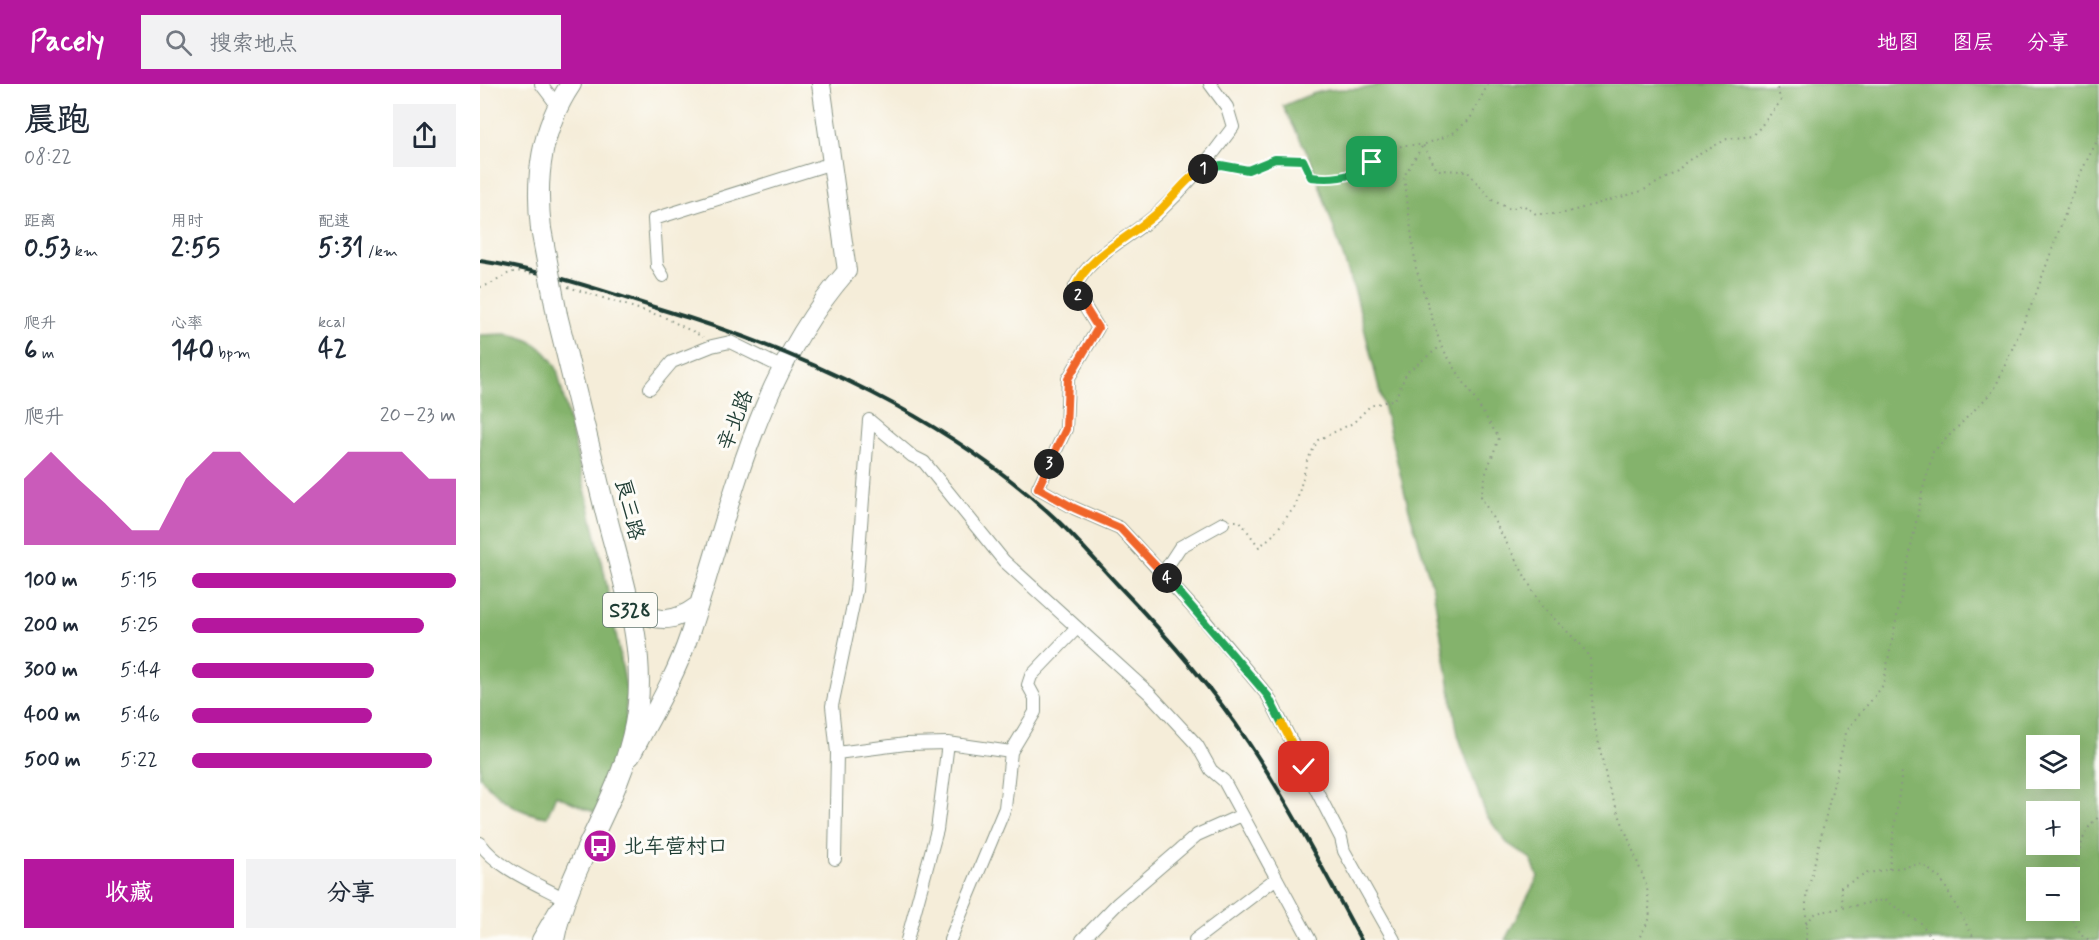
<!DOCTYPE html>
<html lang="zh">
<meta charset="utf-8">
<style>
body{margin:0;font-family:Mynerve,"LXGW WenKai TC",sans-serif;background:#f2f2f3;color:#1f2937;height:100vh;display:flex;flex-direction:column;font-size:22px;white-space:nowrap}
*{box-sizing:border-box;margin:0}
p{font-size:20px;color:#747a83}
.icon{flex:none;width:33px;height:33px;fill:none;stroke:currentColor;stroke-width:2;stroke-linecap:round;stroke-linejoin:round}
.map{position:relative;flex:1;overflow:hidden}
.details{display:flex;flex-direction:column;background:#fff;width:480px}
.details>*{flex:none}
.controls{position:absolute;left:1546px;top:651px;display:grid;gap:12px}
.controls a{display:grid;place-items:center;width:54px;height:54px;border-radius:0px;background:#fff;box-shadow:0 6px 24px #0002;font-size:30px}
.pin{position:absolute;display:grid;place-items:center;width:51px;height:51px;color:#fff;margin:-26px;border-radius:12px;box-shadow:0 3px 9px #0006}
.km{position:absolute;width:30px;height:30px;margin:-15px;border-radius:50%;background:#222;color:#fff;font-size:16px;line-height:30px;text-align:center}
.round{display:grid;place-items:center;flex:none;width:63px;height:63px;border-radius:0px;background:#f2f2f3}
.summary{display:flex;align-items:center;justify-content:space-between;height:102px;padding:0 24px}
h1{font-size:33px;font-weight:800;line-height:45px}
.metrics{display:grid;grid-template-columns:repeat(3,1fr);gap:9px;height:102px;padding:6px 24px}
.metrics div{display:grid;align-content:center}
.metrics b{font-size:26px;font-weight:800}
.metrics small{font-size:16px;font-weight:400}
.metrics p{font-size:16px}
.chart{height:168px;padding:12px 24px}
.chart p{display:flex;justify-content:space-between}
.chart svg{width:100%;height:108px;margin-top:6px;fill:#b5179e;opacity:.7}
.cta{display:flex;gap:12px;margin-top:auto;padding:12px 24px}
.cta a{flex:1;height:69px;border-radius:0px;background:#b5179e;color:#fff;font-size:24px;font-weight:800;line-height:69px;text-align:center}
.cta a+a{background:#f2f2f3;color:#1f2937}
ul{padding:0 24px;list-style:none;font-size:20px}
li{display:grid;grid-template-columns:96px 72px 1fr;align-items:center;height:45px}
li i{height:15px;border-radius:8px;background:#b5179e}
header{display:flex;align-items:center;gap:36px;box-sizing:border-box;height:84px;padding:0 30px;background:#b5179e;color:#fff}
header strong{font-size:28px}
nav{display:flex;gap:33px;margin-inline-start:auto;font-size:21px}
.search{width:420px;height:54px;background:#f2f2f3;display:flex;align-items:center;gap:15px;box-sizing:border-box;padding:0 21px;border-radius:0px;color:#747a83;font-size:22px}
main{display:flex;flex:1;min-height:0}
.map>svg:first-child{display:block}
.forest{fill:#84b36c;stroke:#527850;stroke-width:1.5;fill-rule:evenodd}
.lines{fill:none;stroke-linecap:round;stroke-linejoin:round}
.street-casing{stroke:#8a9586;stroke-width:14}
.secondary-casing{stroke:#8a9586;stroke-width:20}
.primary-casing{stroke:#8a9586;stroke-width:22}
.path{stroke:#8a9586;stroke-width:2;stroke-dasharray:1.5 4.5;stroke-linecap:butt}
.street{stroke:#fff;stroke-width:12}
.secondary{stroke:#fff;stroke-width:18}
.primary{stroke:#fff;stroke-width:20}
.rail{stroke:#1f3d34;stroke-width:4}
.primary-bridge-casing{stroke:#8a9586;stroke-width:22;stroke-linecap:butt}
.primary-bridge{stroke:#fff;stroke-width:20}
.split-1-casing{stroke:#fff;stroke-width:12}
.split-2-casing{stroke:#fff;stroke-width:12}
.split-3-casing{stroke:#fff;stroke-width:12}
.split-4-casing{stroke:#fff;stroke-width:12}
.split-5-casing{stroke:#fff;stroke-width:12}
.split-6-casing{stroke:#fff;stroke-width:12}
.split-1{stroke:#22a559;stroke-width:8}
.split-2{stroke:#f5b400;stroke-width:8}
.split-3{stroke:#f0652b;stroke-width:8}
.split-4{stroke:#f0652b;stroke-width:8}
.split-5{stroke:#22a559;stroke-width:8}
.split-6{stroke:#f5b400;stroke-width:8}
.labels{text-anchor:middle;stroke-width:6;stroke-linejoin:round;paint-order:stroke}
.shield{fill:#fdfcf7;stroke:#62766e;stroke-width:1.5}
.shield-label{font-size:20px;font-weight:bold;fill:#1f3d34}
.street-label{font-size:21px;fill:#1f3d34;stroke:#fdfcf7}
.poi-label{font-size:21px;fill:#1f3d34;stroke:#fdfcf7;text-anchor:start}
</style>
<header>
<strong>Pacely</strong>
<div class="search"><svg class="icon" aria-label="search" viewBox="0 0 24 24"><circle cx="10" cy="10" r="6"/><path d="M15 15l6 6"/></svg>搜索地点</div>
<nav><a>地图</a><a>图层</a><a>分享</a></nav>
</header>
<main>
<section class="details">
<div class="summary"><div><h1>晨跑</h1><p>08:22</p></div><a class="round"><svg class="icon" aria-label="share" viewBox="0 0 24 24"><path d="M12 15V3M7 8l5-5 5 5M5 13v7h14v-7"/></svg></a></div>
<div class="metrics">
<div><p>距离</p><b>0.53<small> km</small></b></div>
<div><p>用时</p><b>2:55</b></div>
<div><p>配速</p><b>5:31<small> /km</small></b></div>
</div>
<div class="metrics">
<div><p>爬升</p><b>6<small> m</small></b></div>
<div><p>心率</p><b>140<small> bpm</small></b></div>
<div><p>kcal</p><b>42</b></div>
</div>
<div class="chart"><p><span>爬升</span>20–23 m</p>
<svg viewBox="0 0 160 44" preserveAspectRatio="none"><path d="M0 44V17L10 6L20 17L30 27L40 38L50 38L60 17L70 6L80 6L90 17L100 27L110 17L120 6L130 6L140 6L150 17L160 17V44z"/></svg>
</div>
<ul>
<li><b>100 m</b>5:15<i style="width:100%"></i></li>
<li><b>200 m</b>5:25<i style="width:88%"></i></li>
<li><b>300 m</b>5:44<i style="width:69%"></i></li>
<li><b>400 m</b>5:46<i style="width:68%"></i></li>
<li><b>500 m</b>5:22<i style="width:91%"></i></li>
</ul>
<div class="cta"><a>收藏</a><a>分享</a></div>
</section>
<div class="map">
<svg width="1619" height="856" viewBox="0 0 1619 856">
<rect width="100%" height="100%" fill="#fdfcf7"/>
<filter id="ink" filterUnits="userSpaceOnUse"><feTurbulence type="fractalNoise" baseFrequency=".0167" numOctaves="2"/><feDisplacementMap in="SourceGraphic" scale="12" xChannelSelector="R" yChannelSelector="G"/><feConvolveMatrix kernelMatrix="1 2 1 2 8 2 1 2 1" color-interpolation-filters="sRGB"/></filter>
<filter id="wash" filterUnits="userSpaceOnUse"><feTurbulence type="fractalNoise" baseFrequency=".008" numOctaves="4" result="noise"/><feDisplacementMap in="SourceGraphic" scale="24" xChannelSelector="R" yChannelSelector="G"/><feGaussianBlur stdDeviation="1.35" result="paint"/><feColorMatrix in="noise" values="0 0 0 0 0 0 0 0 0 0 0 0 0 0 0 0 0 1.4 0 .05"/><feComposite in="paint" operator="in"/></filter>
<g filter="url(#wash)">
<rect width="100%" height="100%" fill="#f5edd9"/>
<path class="forest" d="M900 0H1619V856H1025L1058 793 1051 775 1027 759 1006 731 978 651 953 505 928 422 876 211 831 76 803 22C818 16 832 8 848 6 867 3 882 8 900 0ZM1557 662H1590V694H1557ZM1557 728H1590V760H1557ZM1557 794H1590V826H1557Z
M26 250C50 253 65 263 77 285L124 487 147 608 145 648 120 731 76 711 67 733C35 728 21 716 0 693V251Z"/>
</g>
<g filter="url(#ink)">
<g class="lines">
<defs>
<path id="street" d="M61 0 77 21
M730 0 747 23 753 43C730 75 705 104 676 131 648 155 610 170 594 205L618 244 588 295 586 345 558 404 594 424 640 444 727 539 788 612 861 754 864 767 914 856
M183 192 177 182 174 135 352 79
M170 304 192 278 232 262 250 258 301 283
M683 489 700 463 743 439
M357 669 426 660 468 659 531 668
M0 759C18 785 58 800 85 815
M355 775 357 669 352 622 376 507 389 336 432 372 444 378 524 477 670 610 717 661 731 686 744 697 830 856
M427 856 457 746 468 659
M470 856 525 724 531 668 555 628V614L548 601 551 592 596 545
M602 856 638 819 717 751 762 731
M715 856 795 795"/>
<path id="secondary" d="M150 525C178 537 191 541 217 522
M151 672C171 633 195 594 209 552 252 422 274 294 367 187L341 0
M61 856 78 827"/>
<path id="primary" d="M61 145C55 92 61 45 91 0
M74 856C88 781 140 719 155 640 169 570 143 497 126 430 110 364 93 297 77 231"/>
</defs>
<use href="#street" class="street-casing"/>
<use href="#secondary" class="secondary-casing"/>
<use href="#primary" class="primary-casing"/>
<path class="path" d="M1008 0 990 35 972 50 943 61 924 92 936 184 961 262 1019 354 1006 389 1001 413 1062 523 1101 561 1110 574 1113 633 1128 702 1167 803 1170 834 1158 856
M738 82 768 86 795 75 823 76 831 93 850 96 869 91 881 87 911 66 924 61H943L957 86 987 87 1012 116 1030 125 1043 121 1056 130H1081L1162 107 1195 89 1207 77 1247 55 1273 52 1301 17 1296 0
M0 203C26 198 24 180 55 191
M88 203 184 233 223 253
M755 437H760L779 463 793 451 816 421 827 377 838 356 873 339 890 322 915 315 927 288 961 262
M1409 785 1422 687
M1589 794C1602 773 1598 748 1619 733
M1363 822 1361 803 1388 789 1442 780 1461 795 1495 856
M1586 826 1603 853 1610 856
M1326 839 1336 829 1404 816 1441 839 1453 856
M1326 856V814L1366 649C1376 631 1391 619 1403 601L1442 409 1453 368 1514 306 1554 215 1599 92 1619 53"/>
<use href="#street" class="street"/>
<use href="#secondary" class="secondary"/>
<use href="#primary" class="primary"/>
<path class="rail" d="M0 177C62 186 120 206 180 225 321 267 470 335 578 437 599 457 618 480 638 501 685 550 731 602 768 658 810 721 845 789 881 856"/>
<defs>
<path id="primary-bridge" d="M61 145 77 231"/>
</defs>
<use href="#primary-bridge" class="primary-bridge-casing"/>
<use href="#primary-bridge" class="primary-bridge"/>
</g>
</g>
<g class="lines" filter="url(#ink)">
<defs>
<path id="split-1" d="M723 85 741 81 768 86 795 75 823 76 831 93C853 96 874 94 892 78"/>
<path id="split-2" d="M598 212 594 205C610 170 648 155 676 130 691 117 705 94 723 85"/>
<path id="split-3" d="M569 380 586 345 588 295 618 244 598 212"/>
<path id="split-4" d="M569 380 558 404 594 424 640 444 687 494"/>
<path id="split-5" d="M687 494 788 612 802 640"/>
<path id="split-6" d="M802 640 824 683"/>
</defs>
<use href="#split-1" class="split-1-casing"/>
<use href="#split-2" class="split-2-casing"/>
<use href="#split-3" class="split-3-casing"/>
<use href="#split-4" class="split-4-casing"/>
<use href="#split-5" class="split-5-casing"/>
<use href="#split-6" class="split-6-casing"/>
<use href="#split-1" class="split-1"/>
<use href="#split-2" class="split-2"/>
<use href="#split-3" class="split-3"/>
<use href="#split-4" class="split-4"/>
<use href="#split-5" class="split-5"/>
<use href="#split-6" class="split-6"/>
</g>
<defs>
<symbol id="bus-disc" viewBox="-11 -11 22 22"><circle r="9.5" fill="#b5179e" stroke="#fdfcf7"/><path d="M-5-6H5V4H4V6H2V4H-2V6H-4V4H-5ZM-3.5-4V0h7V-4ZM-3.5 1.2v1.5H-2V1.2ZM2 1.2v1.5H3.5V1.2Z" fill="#fff"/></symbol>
</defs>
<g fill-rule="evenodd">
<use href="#bus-disc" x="101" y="743" width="38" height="38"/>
</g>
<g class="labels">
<rect class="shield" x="123" y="509" width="54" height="34" rx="4.5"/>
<g class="shield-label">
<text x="150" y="533">S328</text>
</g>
<g class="street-label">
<text transform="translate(255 336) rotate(-69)" y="7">辛北路</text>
<text transform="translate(150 425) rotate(76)" y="7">良三路</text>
</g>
<g class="poi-label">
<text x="143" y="769">北车营村口</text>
</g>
</g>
</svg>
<div class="controls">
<a><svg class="icon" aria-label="layers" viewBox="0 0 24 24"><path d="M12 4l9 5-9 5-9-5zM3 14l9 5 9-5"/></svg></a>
<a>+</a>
<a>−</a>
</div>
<div class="pin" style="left:892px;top:78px;background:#1e9e55"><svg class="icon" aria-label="arrive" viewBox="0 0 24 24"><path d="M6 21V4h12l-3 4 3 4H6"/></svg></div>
<div class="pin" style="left:824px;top:683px;background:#d93025"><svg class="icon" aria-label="check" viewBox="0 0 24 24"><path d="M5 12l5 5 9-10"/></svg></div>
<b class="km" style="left:723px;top:85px">1</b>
<b class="km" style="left:598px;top:212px">2</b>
<b class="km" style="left:569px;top:380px">3</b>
<b class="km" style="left:687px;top:494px">4</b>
</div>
</main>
